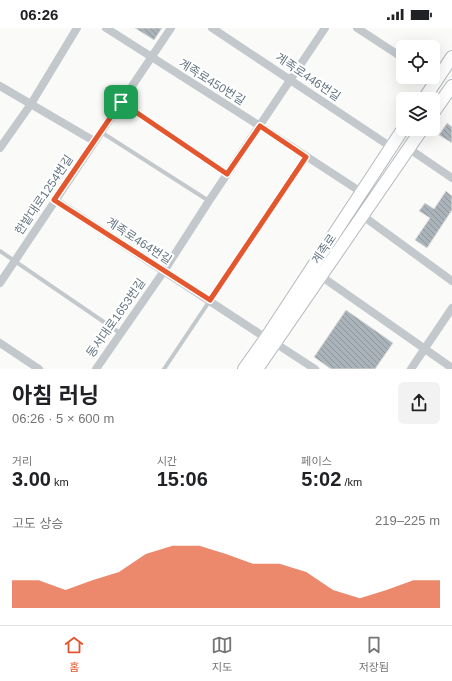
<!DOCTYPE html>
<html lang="ko">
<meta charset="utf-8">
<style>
body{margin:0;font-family:Helvetica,"Noto Sans KR",sans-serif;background:#f2f2f2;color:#202124;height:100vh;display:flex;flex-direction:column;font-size:15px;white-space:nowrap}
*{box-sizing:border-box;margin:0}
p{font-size:13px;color:#757577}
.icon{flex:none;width:22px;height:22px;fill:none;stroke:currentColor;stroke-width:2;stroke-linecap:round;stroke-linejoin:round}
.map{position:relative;height:341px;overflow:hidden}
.panel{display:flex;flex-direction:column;background:#fff;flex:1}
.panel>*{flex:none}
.buttons{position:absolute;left:396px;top:12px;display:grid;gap:8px}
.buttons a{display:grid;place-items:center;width:44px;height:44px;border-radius:6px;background:#fff;box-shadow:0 4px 16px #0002;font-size:20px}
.pin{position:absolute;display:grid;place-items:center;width:34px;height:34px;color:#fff;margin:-17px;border-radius:8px;box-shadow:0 2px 6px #0006}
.round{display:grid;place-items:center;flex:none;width:42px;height:42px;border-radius:6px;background:#f2f2f2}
.overview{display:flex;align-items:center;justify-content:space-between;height:68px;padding:0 12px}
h1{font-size:22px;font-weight:700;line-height:30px}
.stats{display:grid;grid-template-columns:repeat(3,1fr);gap:6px;height:68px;padding:4px 12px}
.stats div{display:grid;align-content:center}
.stats b{font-size:20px;font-weight:700}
.stats small{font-size:11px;font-weight:400}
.stats p{font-size:11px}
.chart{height:112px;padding:8px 12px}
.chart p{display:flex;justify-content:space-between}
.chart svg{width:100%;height:72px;margin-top:4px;fill:#e4572e;opacity:.7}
.status{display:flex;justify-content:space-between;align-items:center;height:28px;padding:0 20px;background:#fff;direction:ltr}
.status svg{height:11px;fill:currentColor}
.tabs{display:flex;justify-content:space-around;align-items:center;height:56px;border-top:1px solid #e0e0e0;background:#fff;font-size:11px;color:#757577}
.tabs a{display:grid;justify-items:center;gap:2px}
.tabs .on{color:#e4572e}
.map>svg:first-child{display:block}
.building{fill:url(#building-back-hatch);stroke:#dcdcda}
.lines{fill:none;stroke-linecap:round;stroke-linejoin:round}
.secondary-casing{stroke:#b3babf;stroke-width:14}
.lane{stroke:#c3c8cc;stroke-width:4}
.street{stroke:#c3c8cc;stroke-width:8}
.secondary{stroke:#fff;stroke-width:12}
.route-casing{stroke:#fff;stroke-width:8}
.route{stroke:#e4572e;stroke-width:5}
.labels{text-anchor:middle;stroke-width:4;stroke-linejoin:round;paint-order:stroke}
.street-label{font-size:12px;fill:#657683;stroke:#fff}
</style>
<div class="status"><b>06:26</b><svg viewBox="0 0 49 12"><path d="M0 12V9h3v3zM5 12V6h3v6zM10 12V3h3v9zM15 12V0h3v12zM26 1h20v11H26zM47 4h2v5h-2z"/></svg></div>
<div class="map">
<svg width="452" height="341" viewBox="0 0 452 341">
<defs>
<pattern id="building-back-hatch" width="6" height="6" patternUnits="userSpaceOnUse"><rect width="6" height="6" fill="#aab3b9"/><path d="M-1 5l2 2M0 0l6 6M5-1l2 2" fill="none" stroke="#8e969c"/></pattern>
</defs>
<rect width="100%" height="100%" fill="#fafaf8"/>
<path class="building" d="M135 0H162L154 12Z
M447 95 452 99V115L439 107Z
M446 163 452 168V182L427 220 415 212 430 190 419 183 425 175 434 181Z
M346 282 393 315 375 341H331L314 329Z"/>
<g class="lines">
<defs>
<path id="secondary" d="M424 71 452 29
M433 85 452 58
M244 341 266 310 403 101
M257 341 422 101"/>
</defs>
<use href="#secondary" class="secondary-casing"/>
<path class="lane" d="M121 75 227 146
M101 104 209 173
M0 223 120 305
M164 341 306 129"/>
<path class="street" d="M106 0 260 98 361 164
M212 0 391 119
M357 0 403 30
M0 58 94 113
M0 120 31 76 77 0
M408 120 452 150
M55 172 266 310
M363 188 452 253
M318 246 452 340
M0 255 171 0
M0 315 39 341
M275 315 315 341
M96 341 164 243 209 173 325 0
M411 341 452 280"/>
<use href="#secondary" class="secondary"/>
</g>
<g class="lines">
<defs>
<path id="route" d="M121 74 227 146 260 98 306 129 210 272 54 172Z"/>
</defs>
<use href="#route" class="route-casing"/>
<use href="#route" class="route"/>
</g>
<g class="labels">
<g class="street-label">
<text transform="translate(308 49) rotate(34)" y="4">계족로446번길</text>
<text transform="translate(212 54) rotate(32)" y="4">계족로450번길</text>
<text transform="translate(44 167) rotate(-56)" y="4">한밭대로1254번길</text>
<text transform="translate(139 213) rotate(33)" y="4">계족로464번길</text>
<text transform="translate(324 221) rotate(-56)" y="4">계족로</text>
<text transform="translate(116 290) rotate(-55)" y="4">동서대로1653번길</text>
</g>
</g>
</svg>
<div class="buttons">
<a><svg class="icon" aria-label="locate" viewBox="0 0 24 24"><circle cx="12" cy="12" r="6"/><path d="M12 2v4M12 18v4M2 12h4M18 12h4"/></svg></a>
<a><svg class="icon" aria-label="layers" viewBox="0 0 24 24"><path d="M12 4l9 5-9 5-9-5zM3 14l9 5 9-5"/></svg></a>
</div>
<div class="pin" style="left:121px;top:74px;background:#1e9e55"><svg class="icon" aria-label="arrive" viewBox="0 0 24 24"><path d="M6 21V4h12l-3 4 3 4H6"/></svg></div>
</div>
<section class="panel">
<div class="overview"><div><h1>아침 러닝</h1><p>06:26 · 5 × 600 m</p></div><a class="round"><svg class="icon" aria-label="share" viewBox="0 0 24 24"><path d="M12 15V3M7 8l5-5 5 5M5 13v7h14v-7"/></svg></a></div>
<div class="stats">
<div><p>거리</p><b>3.00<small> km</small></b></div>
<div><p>시간</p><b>15:06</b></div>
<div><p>페이스</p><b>5:02<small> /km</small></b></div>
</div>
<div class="chart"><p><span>고도 상승</span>219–225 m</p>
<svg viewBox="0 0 160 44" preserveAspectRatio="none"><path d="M0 44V27L10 27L20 33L30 27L40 22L50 11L60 6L70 6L80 11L90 17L100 17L110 22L120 33L130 38L140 33L150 27L160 27V44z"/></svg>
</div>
</section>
<nav class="tabs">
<a class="on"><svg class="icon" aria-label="home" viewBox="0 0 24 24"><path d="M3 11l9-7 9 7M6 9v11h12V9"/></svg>홈</a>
<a><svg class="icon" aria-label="map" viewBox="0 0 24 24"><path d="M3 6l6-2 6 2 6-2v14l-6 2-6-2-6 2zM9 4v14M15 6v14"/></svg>지도</a>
<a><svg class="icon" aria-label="saved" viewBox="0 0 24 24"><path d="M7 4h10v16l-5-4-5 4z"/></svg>저장됨</a>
</nav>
